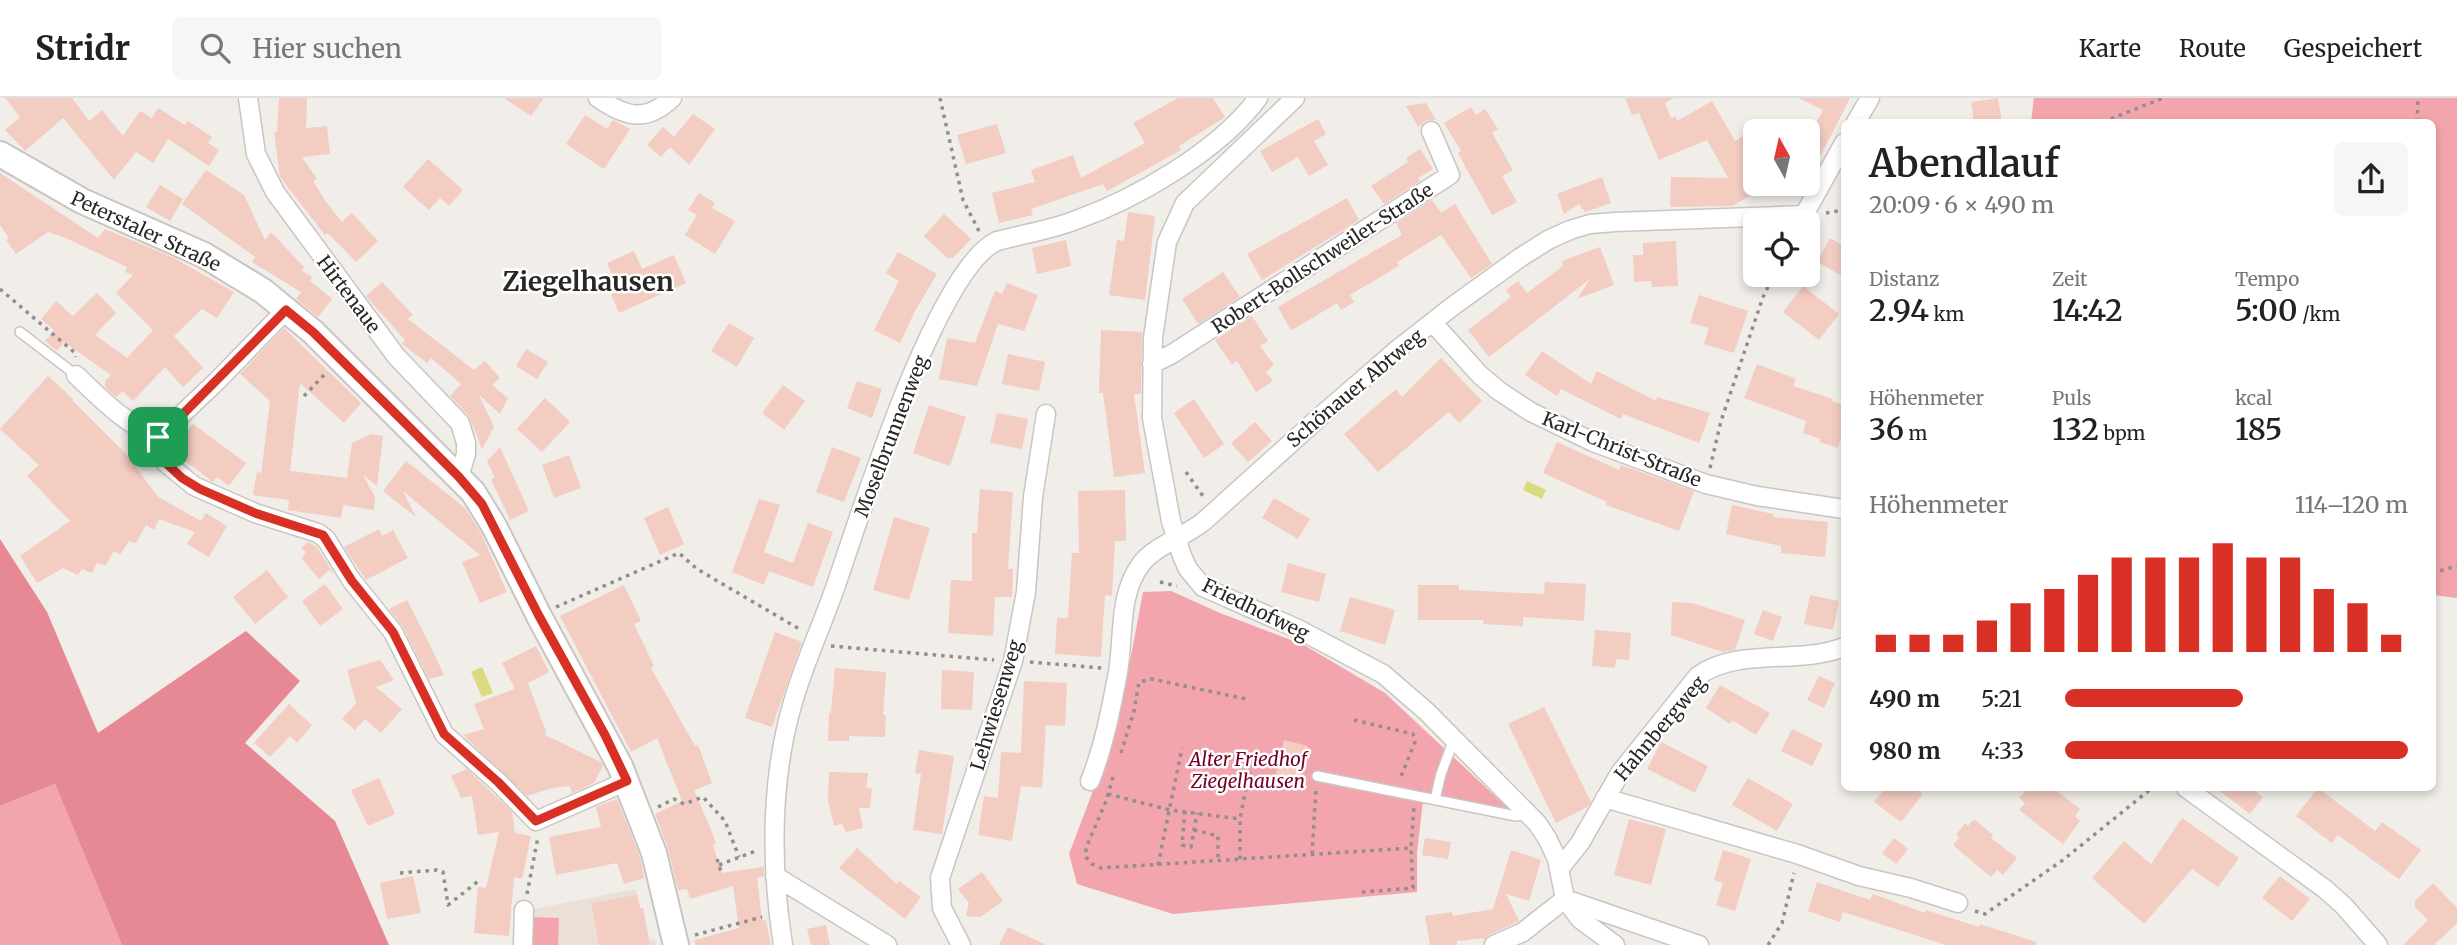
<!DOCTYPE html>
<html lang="de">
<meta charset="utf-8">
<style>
body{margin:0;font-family:Merriweather,serif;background:#f6f6f6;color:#222;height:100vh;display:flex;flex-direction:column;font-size:26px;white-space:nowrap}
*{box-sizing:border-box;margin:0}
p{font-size:23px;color:#767676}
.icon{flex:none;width:38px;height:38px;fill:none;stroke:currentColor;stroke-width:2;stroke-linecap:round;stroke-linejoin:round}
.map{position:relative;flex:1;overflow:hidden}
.sheet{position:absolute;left:1841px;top:21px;width:595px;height:672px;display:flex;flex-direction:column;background:#fff;border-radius:10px;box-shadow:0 4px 10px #0003}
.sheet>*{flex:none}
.needle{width:46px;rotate:352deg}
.tools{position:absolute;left:1743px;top:21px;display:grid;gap:14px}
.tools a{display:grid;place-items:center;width:77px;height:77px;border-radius:10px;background:#fff;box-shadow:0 4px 10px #0003;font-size:35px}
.pin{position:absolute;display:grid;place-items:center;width:60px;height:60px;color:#fff;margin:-30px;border-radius:14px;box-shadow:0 4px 10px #0006}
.round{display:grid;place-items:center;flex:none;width:74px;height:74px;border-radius:10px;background:#f6f6f6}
.summary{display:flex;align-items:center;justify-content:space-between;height:119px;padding:0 28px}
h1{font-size:38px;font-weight:600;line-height:52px}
.metrics{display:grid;grid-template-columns:repeat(3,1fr);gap:10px;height:119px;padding:7px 28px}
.metrics div{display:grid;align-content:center}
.metrics b{font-size:30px;font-weight:600}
.metrics small{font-size:19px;font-weight:400}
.metrics p{font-size:19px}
.chart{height:196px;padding:14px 28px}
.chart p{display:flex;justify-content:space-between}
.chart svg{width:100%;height:126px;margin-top:7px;stroke:#d93025;stroke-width:6}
ul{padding:0 28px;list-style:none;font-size:23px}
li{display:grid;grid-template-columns:112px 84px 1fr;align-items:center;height:52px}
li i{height:18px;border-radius:9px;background:#d93025}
header{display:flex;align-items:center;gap:42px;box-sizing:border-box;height:98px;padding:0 35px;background:#fff;border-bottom:2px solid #e0e0e0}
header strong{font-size:33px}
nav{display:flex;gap:38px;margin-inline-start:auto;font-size:24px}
.search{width:490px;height:63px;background:#f6f6f6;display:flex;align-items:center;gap:18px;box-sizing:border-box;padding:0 24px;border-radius:10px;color:#767676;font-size:26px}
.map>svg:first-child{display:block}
.built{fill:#ebe0d8}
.green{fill:#f2a5ad}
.forest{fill:#e68994}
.water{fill:#dadb7f}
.building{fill:#f3ccc2}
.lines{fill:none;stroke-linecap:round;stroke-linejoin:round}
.lane-casing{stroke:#cac5c2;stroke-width:12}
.street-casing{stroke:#cac5c2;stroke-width:21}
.secondary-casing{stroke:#cac5c2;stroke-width:28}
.path{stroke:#918e8c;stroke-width:3.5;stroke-dasharray:3.5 5;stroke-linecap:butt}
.lane{stroke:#fff;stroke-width:9}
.street{stroke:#fff;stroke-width:18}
.secondary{stroke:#fff;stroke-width:24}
.route-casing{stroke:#fff;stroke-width:14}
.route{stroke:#d93025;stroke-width:9}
.labels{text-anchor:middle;stroke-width:5;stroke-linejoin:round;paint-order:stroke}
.street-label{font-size:19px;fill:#292726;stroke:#fff}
.park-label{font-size:19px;font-style:italic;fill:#750027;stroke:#fff}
.district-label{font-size:26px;font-weight:bold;fill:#292726;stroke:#fff}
</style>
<header>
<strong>Stridr</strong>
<div class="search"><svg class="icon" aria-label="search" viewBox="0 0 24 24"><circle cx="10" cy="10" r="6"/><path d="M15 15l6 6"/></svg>Hier suchen</div>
<nav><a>Karte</a><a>Route</a><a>Gespeichert</a></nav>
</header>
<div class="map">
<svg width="2457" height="847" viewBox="0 0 2457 847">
<rect width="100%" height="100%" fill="#f1ede9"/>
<path class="built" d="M636 791 640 810H643L649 842 655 841 656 847H532L533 811Z"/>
<path class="green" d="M2034 0H2457V500L2433 497 2432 24H2031Z
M1171 493 1220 515 1304 547 1385 595 1511 713 1424 694 1417 755V794L1173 816 1077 786 1069 756 1118 627 1143 494Z
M55 686 122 847H0V708Z
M533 819 559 820 558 847H532Z"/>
<path class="forest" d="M0 441 47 514 98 635 246 533 300 583 245 645 335 723 389 847H122L55 686 0 708Z"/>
<path class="water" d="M1527 383 1546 392 1542 401 1523 392Z
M482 569 493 595 482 599 471 574Z"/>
<path class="building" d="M5 0H72L89 23 102 12 123 38 140 13 152 20 158 10 185 27 188 23 212 39 208 45 219 52 209 68 168 41 153 65 136 54 114 82 63 20 25 53 24 52 5 32 20 19Z
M279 0H307L306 30 327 28 330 56 302 59 317 81 313 83 326 104 342 124 352 115 378 143 356 164 328 135 325 137 280 79 274 34H277Z
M504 0H544L531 18Z
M1178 0H1213L1225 19 1179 48 1181 52 1107 93 1103 86 1031 111 1033 117 999 125 992 95 1035 84 1031 72 1073 57 1081 80 1145 45 1133 25Z
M1625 0H1674L1665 5 1671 20 1676 18 1677 23 1712 3 1735 43 1755 30V86H1761L1764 90 1732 108 1670 109 1671 79 1728 80 1707 42 1659 62 1639 15 1632 17Z
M1799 0H1850L1821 57 1808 50V41L1823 12Z
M1998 0 2002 24H1974L1971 4Z
M1426 5 1436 22H1427L1418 29 1406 8Z
M1471 9 1476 17 1485 11 1498 31 1492 35 1513 72 1502 78 1517 104 1492 117 1458 55 1461 53 1444 25Z
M693 16 715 31 689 67 670 49 661 59 647 47 663 29 674 39Z
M585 17 607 31 613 22 630 31 604 71 566 46Z
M1318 21 1326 36 1314 43 1328 67 1309 78 1298 59 1272 74 1260 53Z
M997 26 1006 55 966 66 957 37Z
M1420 51 1433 71 1418 80 1420 83 1384 106 1371 88 1408 64 1406 60Z
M428 61 463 92 449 108 440 100 429 112 403 89Z
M206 72 244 97 265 142 271 134 304 169 302 173 312 179 310 183 332 201 318 219 296 201 301 194 252 164 255 159 182 106Z
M0 75 98 140 105 131 172 159 234 194 217 220 202 211 174 238 203 270 183 289 165 269 133 303 123 293 116 299 105 289V283L111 277 64 244 57 253 45 243 54 232 41 221 56 203 73 218 97 195 116 215 95 237 127 260 153 232 116 195 133 177 125 174 127 169 68 141 48 134 16 156 6 142 9 140 0 127Z
M1602 79 1611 105 1585 114 1579 106 1564 116 1557 96Z
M160 87 183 101 170 123 146 109Z
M699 95 715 105 712 110 735 123 715 156 685 137 697 117 688 112Z
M1347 100 1359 122 1262 182 1247 156Z
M1432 102 1441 115 1455 106 1492 166 1471 180 1441 137 1397 164 1399 168 1350 197 1354 204 1341 212 1337 205 1292 232 1289 229 1278 209 1402 137 1396 125Z
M1128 114 1155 118 1145 202 1109 197 1117 142 1124 143Z
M944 116 971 141 953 160H947L924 138Z
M1830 140 1844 148V179L1817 164Z
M1066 142 1071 168 1037 176 1032 150Z
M1676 143 1678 188 1652 189 1651 183 1634 184 1633 157H1643V145Z
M1600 149 1614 187 1577 201 1590 181 1489 259 1468 232 1511 199 1506 192 1518 183 1527 195 1563 168 1562 163Z
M634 153 642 171 674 157 686 185 619 215 611 196 619 192 607 165Z
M898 154 937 176 915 213 900 245 874 232 899 183 886 175Z
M1223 174 1240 199 1198 226 1182 201Z
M382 184 413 217 408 221 474 272 485 263 500 280 492 287 508 300 500 316 479 297 494 329 482 351 469 318 450 298 461 286 431 260 427 265 402 246 405 242 366 198Z
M1007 185 1038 197 1024 233 998 226 977 288 939 281 947 240 975 245 995 193 1002 196Z
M1803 188 1839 216 1819 242 1783 214Z
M1699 197 1748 213 1734 255 1704 246 1709 230 1690 225Z
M1252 218 1268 243 1260 248 1274 267 1266 274 1273 283 1256 294 1237 263 1232 267 1215 242Z
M729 225 754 240 737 269 711 253Z
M284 230 361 305 344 325 300 285 290 373 347 380 352 345 371 336 383 338 377 388 363 377 375 399 374 412 343 407 341 420 288 412 289 402 253 397 257 373 261 376 270 303 240 276Z
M1101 232 1142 234 1141 296H1134L1145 375 1114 379 1103 295H1099Z
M526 251 548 264 537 281 516 268Z
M1542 253 1591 286 1597 273 1656 303 1657 299 1710 315 1699 345 1623 316 1621 321 1561 291 1557 298 1525 277Z
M1008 256 1045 264 1039 293 1002 286Z
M1441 260 1482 303 1459 325 1449 314 1378 374 1344 336 1396 291 1402 299Z
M1757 266 1796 281 1793 288 1833 301 1832 303 1844 307V329L1838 350 1819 344 1820 341 1803 335 1806 323 1744 300Z
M48 278 73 301 72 302 126 356 158 399 201 423 206 415 227 428 209 459 187 446 195 434 159 421 154 432 146 427 136 445 129 443 120 457 114 453 106 467 97 465 92 475 82 471 78 477 63 470 37 485 20 458 70 423 27 378 39 367 0 331Z
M857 283 882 291 872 320 847 310Z
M783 287 805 303 784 332 762 315Z
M545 300 570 324 542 354 517 331Z
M1194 301 1224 346 1204 360 1174 315Z
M929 307 966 319 950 368 913 355Z
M997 315 1028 321 1022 351 990 345Z
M1255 324 1272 343 1248 364 1231 345Z
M193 326 246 365 229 388 217 379 213 384 172 353Z
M1557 344 1619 372 1621 367 1694 393 1679 433 1606 407 1607 404 1543 375Z
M500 349 529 413 510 422 491 381 495 380 487 363Z
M832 349 861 360 844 404 816 394Z
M569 357 581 390 554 400 542 367Z
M406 363 465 410 481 435 507 494 480 505 462 464 480 457 403 393 416 419 383 393Z
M980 391 1013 394 1008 471H1013L1012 499H995L993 538 948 535 951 482 972 483V435H977Z
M1125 392 1126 443H1115L1112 498 1105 497 1101 559 1055 556 1057 520H1068L1072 455H1079L1078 393Z
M1274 400 1310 421 1298 441 1262 420Z
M759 401 780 407 764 454 793 465 808 425 833 434 813 489 769 473 764 487 732 474Z
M1732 407 1773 416V419L1828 424 1825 459 1781 455V448L1726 436Z
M668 409 684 446 660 457 644 420Z
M894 419 930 430 909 502 873 492Z
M379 431 382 438 393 432 408 460 366 482 344 449Z
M308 444 317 449 334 476 329 472 319 481 302 461 306 454 301 450Z
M1288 465 1326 476 1319 504 1281 494Z
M267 472 288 499 255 526 233 499Z
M1545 484 1586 486 1584 523 1523 519V528L1483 526 1484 522H1418V487H1459V492L1544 496Z
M325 486 343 511 320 528 302 503Z
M624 487 641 523 634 526 654 568 651 570 695 648 698 647 712 685 694 692 712 734 716 746 713 747 722 775 764 769V778L757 780 762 823 766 822 771 847H695V842L739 830 733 788 690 801 687 791 678 792 668 750 655 716 682 703 657 640 631 654 560 518Z
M1810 497 1839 503 1833 532 1804 526Z
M1350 499 1395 512 1385 547 1340 533Z
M407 502 429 545 444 577 429 581 403 529 389 511Z
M1672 504 1692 505 1745 522 1735 552 1723 554 1671 537Z
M1763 512 1782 519 1773 543 1754 536Z
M1595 532 1631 535 1629 562 1616 561 1615 570 1592 568Z
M775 534 802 544 772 629 745 620Z
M536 548 549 574 528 585 546 634 545 637 601 664 603 668 594 685 572 695 570 688 552 690 527 698 463 637 484 631 474 606 515 591 502 565Z
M380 562 394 582 376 589 402 611 381 635 365 621 355 632 342 621 356 605 347 572Z
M835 570 886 574 883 617H886L885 639 849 638V643H828L829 615H831Z
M942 572 974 574 972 612 941 611Z
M1819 578 1835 585 1824 610 1807 602Z
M1024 583 1067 585 1065 628 1046 627 1042 690 1021 688 1012 743 978 737 984 698 998 700 1001 654 1021 655Z
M1720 587 1770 615 1756 637 1732 622 1730 626 1706 610Z
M289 606 312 627 297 645 290 638 270 659 254 645Z
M1544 609 1591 704 1587 709 1556 725 1508 626Z
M1792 631 1823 646 1812 668 1781 653Z
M1284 642 1308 648 1299 689 1274 683Z
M1661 644 1708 668 1695 695 1647 671Z
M919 652 954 658 942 736 913 732 921 676 915 675Z
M467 671 512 714 515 735 531 738 522 781 514 779 509 838 474 835 478 789 486 790 499 734 478 737 472 698 461 700 451 678Z
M829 674 868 675 866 689 872 691 870 710H859L863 730 846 734 842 726 834 728 828 703Z
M379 680 395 716 368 728 351 692Z
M1748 680 1793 706 1777 733 1732 707Z
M1885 690H1915L1923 696 1901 724 1874 704Z
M2028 690H2053L2080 711 2075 718 2080 723 2063 746 2019 712 2025 705 2019 700Z
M2216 690H2251L2263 699 2250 716Z
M2318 690 2375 733 2382 724 2421 752 2399 781 2338 737 2332 745 2296 718Z
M617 701 640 759 644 780 624 786 617 765 556 777 549 739 601 729 596 709Z
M2182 720 2239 760 2218 789 2192 771 2144 826 2092 780 2124 743 2151 766Z
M1629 721 1666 731 1651 787 1614 777Z
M1974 721 1993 737 1991 740 2017 760 2003 777 1997 772 1991 779 1953 747 1959 740 1956 737 1965 725 1968 728Z
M1425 740 1451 744 1448 761 1422 757Z
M1894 740 1908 751 1896 766 1882 755Z
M857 750 897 786 899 783 921 799 905 821 839 770Z
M1511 752 1541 762 1529 803 1506 796 1519 823 1489 837 1484 842 1483 840 1457 843V847H1430L1425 818 1452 814 1453 818 1493 811Z
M1723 752 1751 761 1735 813 1716 807 1723 785 1714 782Z
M982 774 1003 803 980 819 966 818 969 805 958 791Z
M413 778 421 815 387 821 380 785Z
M2280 778 2310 801 2292 823 2262 800Z
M1817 784 1870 802 1873 796 1925 815 1926 812 1979 829 1980 826 2036 844V847H1946L1843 814 1840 824 1808 813Z
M2433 785 2457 810V825L2434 847H2403L2428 822 2415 809V803Z
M637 797 640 810H643L650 847H599L591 805Z
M826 827 830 847H811L807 831Z
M1008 829 1046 847H999Z"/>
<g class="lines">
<defs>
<path id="lane" d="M20 234 76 277
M1317 678 1516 718 1527 716
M1435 701 1441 676 1454 641"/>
<path id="street" d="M248 0 256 56 275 94 396 258 460 325 466 345V356L459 379
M598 0C625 19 646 25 672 0
M1295 0 1185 105 1167 144 1153 240 1152 320 1171 423 1182 458 1188 471 1203 489 1298 531 1383 576 1426 613 1537 725 1547 740 1557 761 1565 801 1580 821 1615 847
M1856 24 1870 0
M286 212 217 283 161 336 157 346 158 353 166 365 194 388 255 415 318 435 326 441 352 483 393 534 444 636 498 684 536 723 627 683
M1433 225 1480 277 1499 293 1531 314 1593 344 1706 386 1757 398 1844 411
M1152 266 1172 256 1450 77 1431 33
M76 277C101 301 125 326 158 339
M1090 683C1104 648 1111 611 1118 574 1124 538 1118 497 1141 466 1156 447 1184 439 1203 424L1322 317 1398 251 1453 208 1521 159 1548 142 1570 132 1590 126 1615 124 1804 117 1844 45
M2186 690 2325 791 2344 808 2378 847
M1605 700 1797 756 1859 778 1911 790 1958 805
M1560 770 1580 745 1620 675 1698 578C1737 549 1799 567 1844 549
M775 778 887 847
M1565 801 1699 847
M523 847 524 812
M783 847C772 776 770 707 785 636 795 585 818 538 835 490 859 421 936 171 997 143 1023 136 1051 132 1076 122 1136 101 1220 52 1258 0
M961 847 942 810 940 780 1013 563 1026 494 1033 399 1046 316
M1494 847 1523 834 1565 801"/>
<path id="secondary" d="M0 56 82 103 204 157 263 193 313 234 473 394 494 428 539 518 620 668 654 755 676 847"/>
</defs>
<use href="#lane" class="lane-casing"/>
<use href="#street" class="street-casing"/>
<use href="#secondary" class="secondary-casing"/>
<path class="path" d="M940 0 963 102 980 135
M2103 24 2163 0
M2417 24 2418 0
M1826 115 1844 112
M0 191 75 255 76 259
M304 298 324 277
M1710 370 1721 323 1763 199 1774 177
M1186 374 1205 401
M2432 475 2457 468
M1160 484 1177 488
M556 509 679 455 697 471 801 532
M831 548 994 562
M1030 564 1102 570
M1354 622 1413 636 1415 644 1400 681
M1121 655 1134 613 1139 584 1152 581 1246 601
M1113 679 1106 703 1086 750V759L1092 766 1101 770 1411 750
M1108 696 1170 712 1240 721
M658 709 674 701 684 706 703 699 725 723 739 759
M1185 713 1182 747 1191 749 1197 715
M1194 732 1218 738V762
M1312 756 1316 691
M717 761 722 777
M1240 761V721L1251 665
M719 767 758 752
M1158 767 1182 650
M400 775 437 772 443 774 448 807 481 781
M1362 794 1413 790 1411 750 1414 709
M527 796 538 739
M1975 813 1985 816 2063 762 2152 690
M695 837 762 819
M1768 847 1782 825 1794 775"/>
<use href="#lane" class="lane"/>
<use href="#street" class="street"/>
<use href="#secondary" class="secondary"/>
</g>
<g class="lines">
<defs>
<path id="route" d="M286 212 313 234 403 323 459 379 482 406 539 518 605 637 627 683 536 723 498 684 444 636 393 534 352 483 323 437 255 415 200 391 182 380 166 365 158 353 157 343 160 335 177 322Z"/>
</defs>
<use href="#route" class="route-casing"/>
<use href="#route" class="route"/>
</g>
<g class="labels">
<g class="street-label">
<text transform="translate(146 133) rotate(25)" y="7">Peterstaler Straße</text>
<text transform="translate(1322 160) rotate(-33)" y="7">Robert-Bollschweiler-Straße</text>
<text transform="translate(349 196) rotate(53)" y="7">Hirtenaue</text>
<text transform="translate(1355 290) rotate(-40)" y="7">Schönauer Abtweg</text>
<text transform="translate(891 338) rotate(-69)" y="7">Moselbrunnenweg</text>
<text transform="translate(1622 351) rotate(22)" y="7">Karl-Christ-Straße</text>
<text transform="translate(1256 511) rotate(26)" y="7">Friedhofweg</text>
<text transform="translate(996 607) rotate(-73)" y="7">Lehwiesenweg</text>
<text transform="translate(1660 630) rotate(-50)" y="7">Hahnbergweg</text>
</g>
<g class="park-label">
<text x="1248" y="668">Alter Friedhof<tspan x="1248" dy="22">Ziegelhausen</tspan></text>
</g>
<g class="district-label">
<text x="588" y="193">Ziegelhausen</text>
</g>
</g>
</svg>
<div class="tools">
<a><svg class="needle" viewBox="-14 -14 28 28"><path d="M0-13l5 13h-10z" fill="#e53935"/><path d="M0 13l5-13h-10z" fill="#767676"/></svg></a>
<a><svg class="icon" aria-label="locate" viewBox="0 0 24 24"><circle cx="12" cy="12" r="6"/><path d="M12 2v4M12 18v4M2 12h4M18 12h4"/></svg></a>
</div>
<div class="pin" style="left:158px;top:339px;background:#1e9e55"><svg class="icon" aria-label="arrive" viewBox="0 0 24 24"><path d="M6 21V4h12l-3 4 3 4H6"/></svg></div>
<section class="sheet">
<div class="summary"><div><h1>Abendlauf</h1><p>20:09 · 6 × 490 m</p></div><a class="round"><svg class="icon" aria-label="share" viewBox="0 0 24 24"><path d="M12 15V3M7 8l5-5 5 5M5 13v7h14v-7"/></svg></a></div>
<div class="metrics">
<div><p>Distanz</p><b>2.94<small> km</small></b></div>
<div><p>Zeit</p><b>14:42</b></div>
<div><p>Tempo</p><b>5:00<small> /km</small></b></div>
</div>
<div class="metrics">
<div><p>Höhenmeter</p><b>36<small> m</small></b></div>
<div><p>Puls</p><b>132<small> bpm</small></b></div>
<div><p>kcal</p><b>185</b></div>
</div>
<div class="chart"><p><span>Höhenmeter</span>114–120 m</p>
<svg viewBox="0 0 160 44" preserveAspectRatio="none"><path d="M5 44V38M15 44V38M25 44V38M35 44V33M45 44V27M55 44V22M65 44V17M75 44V11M85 44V11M95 44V11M105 44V6M115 44V11M125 44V11M135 44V22M145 44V27M155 44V38"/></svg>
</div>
<ul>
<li><b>490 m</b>5:21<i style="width:52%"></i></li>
<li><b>980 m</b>4:33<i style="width:100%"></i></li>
</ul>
</section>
</div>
